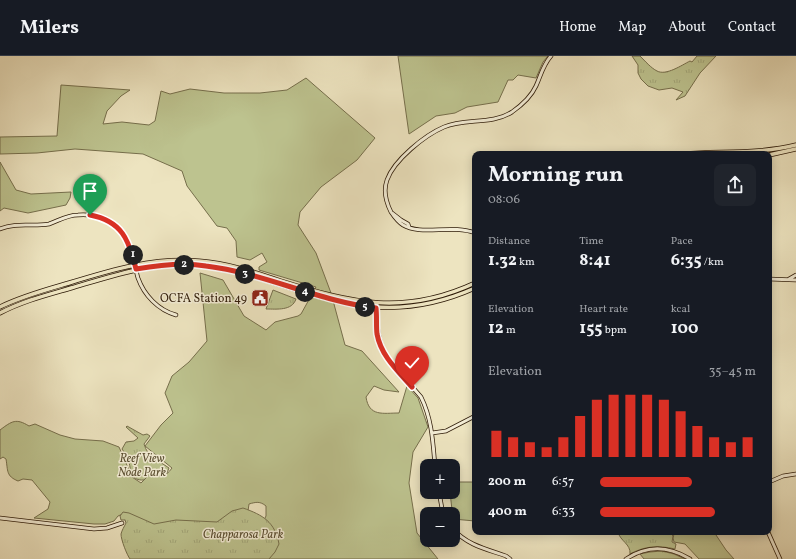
<!DOCTYPE html>
<meta charset="utf-8">
<style>
body{margin:0;font-family:Vollkorn,serif;background:#20242c;color:#f1f3f6;height:100vh;display:flex;flex-direction:column;font-size:15px;white-space:nowrap}
*{box-sizing:border-box;margin:0}
p{font-size:13px;color:#9ea1a6}
.icon{flex:none;width:22px;height:22px;fill:none;stroke:currentColor;stroke-width:2;stroke-linecap:round;stroke-linejoin:round}
.map{position:relative;flex:1;overflow:hidden}
.details{position:absolute;left:472px;top:95px;width:300px;height:384px;display:flex;flex-direction:column;background:#171b24;border-radius:8px;box-shadow:0 2px 10px #0003}
.details>*{flex:none}
.buttons{position:absolute;left:420px;top:403px;display:grid;gap:8px}
.buttons a{display:grid;place-items:center;width:40px;height:40px;border-radius:8px;background:#171b24;box-shadow:0 2px 10px #0003;font-size:20px}
.pin{position:absolute;display:grid;place-items:center;width:34px;height:34px;color:#fff;margin:-41px -17px;border-radius:50% 50% 50% 0;rotate:-45deg;box-shadow:0 0 4px #0007}
.pin .icon{rotate:45deg}
.km{position:absolute;width:20px;height:20px;margin:-10px;border-radius:50%;background:#222;color:#fff;font-size:11px;line-height:20px;text-align:center}
.round{display:grid;place-items:center;flex:none;width:42px;height:42px;border-radius:8px;background:#20242c}
.overview{display:flex;align-items:center;justify-content:space-between;height:68px;padding:0 16px}
h1{font-size:22px;font-weight:700;line-height:30px}
.stats{display:grid;grid-template-columns:repeat(3,1fr);gap:6px;height:68px;padding:4px 16px}
.stats div{display:grid;align-content:center}
.stats b{font-size:17px;font-weight:700}
.stats small{font-size:11px;font-weight:400}
.stats p{font-size:11px}
.chart{height:112px;padding:8px 16px}
.chart p{display:flex;justify-content:space-between}
.chart svg{width:100%;height:72px;margin-top:4px;stroke:#d93025;stroke-width:6}
ul{padding:0 16px;list-style:none;font-size:13px}
li{display:grid;grid-template-columns:64px 48px 1fr;align-items:center;height:30px}
li i{height:10px;border-radius:5px;background:#d93025}
header{display:flex;align-items:center;gap:24px;box-sizing:border-box;height:56px;padding:0 20px;background:#171b24;border-bottom:1px solid #363941}
header strong{font-size:19px}
nav{display:flex;gap:22px;margin-inline-start:auto;font-size:14px}
.map>svg:first-child{display:block}
.grass{fill:#bdc38f;stroke:#766f4c}
.park{fill:url(#park-tufts);stroke:#766f4c}
.lines{fill:none;stroke-linecap:round;stroke-linejoin:round}
.secondary-casing{stroke:#2e1b08;stroke-width:4.5}
.primary-casing{stroke:#2e1b08;stroke-width:5}
.secondary{stroke:#f3edd6;stroke-width:3}
.primary{stroke:#ede4c0;stroke-width:3.5}
.route-casing{stroke:#fff;stroke-width:8}
.route{stroke:#d93025;stroke-width:5}
.labels{text-anchor:middle;stroke-width:3;stroke-linejoin:round;paint-order:stroke}
.poi-label{font-size:12px;fill:#2e1b08;stroke:#f3edd6;text-anchor:end}
.park-label{font-size:12px;font-style:italic;fill:#594d30;stroke:#f3edd6}
</style>
<header>
<strong>Milers</strong>
<nav><a>Home</a><a>Map</a><a>About</a><a>Contact</a></nav>
</header>
<div class="map">
<svg width="796" height="503" viewBox="0 0 796 503">
<defs>
<pattern id="park-tufts" width="24" height="20" patternUnits="userSpaceOnUse"><rect width="24" height="20" fill="#bdc38f"/><path d="M3 7l-1-3M5 7V3M7 7l1-3M15 17l-1-3M17 17v-4M19 17l1-3" fill="none" stroke="#a3a77a"/></pattern>
</defs>
<rect width="100%" height="100%" fill="#ede4c0"/>
<filter id="stains"><feTurbulence type="fractalNoise" baseFrequency=".005" numOctaves="4"/><feColorMatrix values="0 0 0 0 .2 0 0 0 0 .09 0 0 0 0 .02 0 0 0 .5 -.17"/></filter>
<radialGradient id="worn" r=".72"><stop offset=".6" stop-color="#630" stop-opacity="0"/><stop offset="1" stop-color="#630" stop-opacity=".3"/></radialGradient>
<path class="grass" d="M398 0H548L543 6 536 22 518 19 513 24H508L498 46 467 51 455 57 436 60 409 78Z
M306 22 375 82 357 104 321 131 300 156 298 169 316 197 331 237 345 289 362 295 399 336 384 334 374 330 366 341C369 361 383 357 399 357L407 330 418 342 428 371 413 396 409 427 417 477 438 503H269L270 497 264 464 266 460V450C260 445 256 446 249 448L248 455 221 472H153L125 457 118 460 114 465 105 468H94L34 462 48 453 50 446 32 424 23 423 18 425C6 420 8 415 6 403L3 401 0 403V374C12 365 16 362 29 370L35 368 60 379 75 383 103 385 119 391 132 421 141 427 149 419C161 420 165 422 172 412L145 390 161 369 173 357 165 337 172 320 189 306 207 285 200 217 223 224 244 260 266 274 275 266 298 260 301 258 316 231 259 214V211L267 206 262 197 250 204 237 201 236 185 227 172 217 170 187 130 182 115 143 98 75 93 37 97 0 98V81L57 80 61 29 130 34 121 40 107 55 103 68 122 66 149 69 155 65 161 35 170 38 190 33 224 37H260L287 34Z
M0 106 16 134 31 138 71 136 70 142 66 149 28 157 4 152 0 155Z
M453 426H475V465L453 463 450 436H453Z
M671 476H714L726 494 734 503H699L685 488 674 486 673 482 674 478Z"/>
<path class="park" d="M632 0H640C645 5 651 12 657 15 666 20 682 9 690 5L692 6 697 0H716L700 17 685 40 676 44 683 36 672 32 659 34 648 30 641 23 638 17V9Z
M273 234 296 243C292 255 277 253 266 253Z
M127 370 143 379 147 378 150 380 144 388C148 402 158 404 169 412L167 417C156 416 151 416 144 424 131 425 131 415 129 406 127 401 125 397 122 393L126 386 134 385 138 382 126 371Z
M243 452C263 459 275 466 279 488L275 496 269 503H130C127 499 121 484 121 478 122 474 124 471 126 467L125 464H121L120 460 123 456 129 457 154 468 176 464 217 466 232 455Z
M618 476H670L673 480 672 486 676 488 675 493C658 489 645 490 630 498 631 488 620 485 618 476Z
M662 495 674 498 685 503H644L640 498 650 496Z"/>
<g class="lines">
<defs>
<path id="secondary" d="M392 157 401 164 408 168 409 171
M0 173C16 166 32 171 49 168 58 165 67 159 78 159 101 157 123 169 131 192 134 202 135 212 138 222 144 239 158 254 176 259
M475 177C452 168 421 180 403 169 398 166 395 162 391 156 386 146 383 135 387 124 394 104 425 79 444 71 465 62 492 69 512 56 522 49 531 41 536 30 541 19 543 9 551 0
M769 223 796 224
M789 223 796 219
M377 247C374 298 391 305 421 341 432 363 433 387 435 410
M432 377 446 375 475 360
M769 426 783 420 796 418
M439 436 443 458
M0 462 94 473 107 472 122 467
M453 473C467 489 486 493 506 500L510 503
M768 476 780 503
M626 503C647 489 669 490 690 503"/>
<path id="primary" d="M684 98C722 95 759 98 796 89
M769 99 796 93
M0 251C22 240 45 234 69 227 111 214 154 201 199 205 227 207 254 216 281 225 352 247 404 260 475 227
M0 257C23 245 47 239 71 232 115 219 158 204 205 209 228 212 250 219 272 226 347 250 399 266 475 232"/>
</defs>
<use href="#secondary" class="secondary-casing"/>
<use href="#primary" class="primary-casing"/>
<use href="#secondary" class="secondary"/>
<use href="#primary" class="primary"/>
</g>
<g class="lines">
<defs>
<path id="route" d="M90 159C122 165 129 184 136 213 159 209 183 206 206 210 264 217 318 245 376 252 377 261 376 270 377 278 381 300 398 315 412 331"/>
</defs>
<use href="#route" class="route-casing"/>
<use href="#route" class="route"/>
</g>
<defs>
<symbol id="civic-square" viewBox="-11 -11 22 22"><rect x="-9" y="-9" width="18" height="18" rx="4" fill="#8f2418" stroke="#f3edd6"/><path d="M-.6-6.5H3V-4.5H.6V-3L4-1V1h2V6H-6V1h2V-1L-.6-3ZM-1.2 2.5V6h2.4V2.5Z" fill="#fff"/></symbol>
</defs>
<g fill-rule="evenodd">
<use href="#civic-square" x="250" y="232" width="20" height="20"/>
</g>
<g class="labels">
<g class="poi-label">
<text x="247" y="246">OCFA Station 49</text>
</g>
<g class="park-label">
<text x="142" y="406">Reef View<tspan x="142" dy="14">Node Park</tspan></text>
<text x="243" y="482">Chapparosa Park</text>
</g>
</g>
<rect width="100%" height="100%" filter="url(#stains)"/>
<rect width="100%" height="100%" fill="url(#worn)"/>
</svg>
<div class="buttons">
<a>+</a>
<a>−</a>
</div>
<div class="pin" style="left:90px;top:159px;background:#1e9e55"><svg class="icon" aria-label="arrive" viewBox="0 0 24 24"><path d="M6 21V4h12l-3 4 3 4H6"/></svg></div>
<div class="pin" style="left:412px;top:331px;background:#d93025"><svg class="icon" aria-label="check" viewBox="0 0 24 24"><path d="M5 12l5 5 9-10"/></svg></div>
<b class="km" style="left:133px;top:199px">1</b>
<b class="km" style="left:184px;top:209px">2</b>
<b class="km" style="left:245px;top:218px">3</b>
<b class="km" style="left:305px;top:236px">4</b>
<b class="km" style="left:365px;top:251px">5</b>
<section class="details">
<div class="overview"><div><h1>Morning run</h1><p>08:06</p></div><a class="round"><svg class="icon" aria-label="share" viewBox="0 0 24 24"><path d="M12 15V3M7 8l5-5 5 5M5 13v7h14v-7"/></svg></a></div>
<div class="stats">
<div><p>Distance</p><b>1.32<small> km</small></b></div>
<div><p>Time</p><b>8:41</b></div>
<div><p>Pace</p><b>6:35<small> /km</small></b></div>
</div>
<div class="stats">
<div><p>Elevation</p><b>12<small> m</small></b></div>
<div><p>Heart rate</p><b>155<small> bpm</small></b></div>
<div><p>kcal</p><b>100</b></div>
</div>
<div class="chart"><p><span>Elevation</span>35–45 m</p>
<svg viewBox="0 0 160 44" preserveAspectRatio="none"><path d="M5 44V28M15 44V32M25 44V35M35 44V38M45 44V32M55 44V19M65 44V9M75 44V6M85 44V6M95 44V6M105 44V9M115 44V16M125 44V25M135 44V32M145 44V35M155 44V32"/></svg>
</div>
<ul>
<li><b>200 m</b>6:57<i style="width:59%"></i></li>
<li><b>400 m</b>6:33<i style="width:74%"></i></li>
</ul>
</section>
</div>
